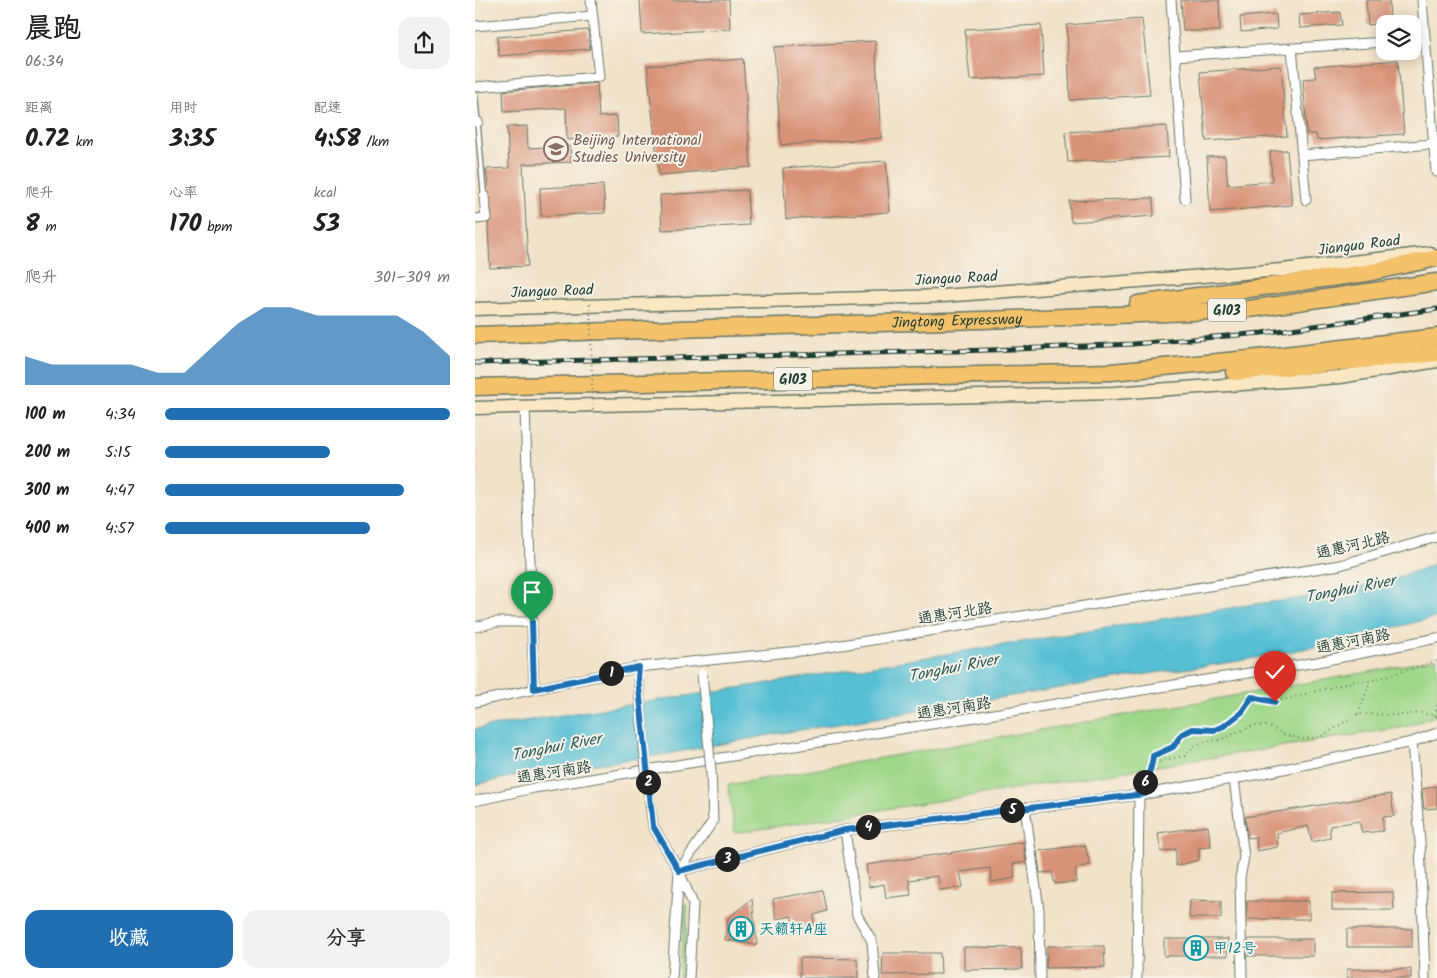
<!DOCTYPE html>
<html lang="zh">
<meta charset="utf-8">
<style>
body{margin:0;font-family:Kalam,"LXGW WenKai TC",sans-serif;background:#f2f2f2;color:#202124;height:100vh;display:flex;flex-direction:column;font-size:19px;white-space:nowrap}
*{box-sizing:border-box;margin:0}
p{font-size:16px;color:#757577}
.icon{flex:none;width:28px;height:28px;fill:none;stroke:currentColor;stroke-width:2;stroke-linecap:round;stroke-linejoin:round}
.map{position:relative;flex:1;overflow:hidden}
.drawer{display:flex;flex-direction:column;background:#fff;width:475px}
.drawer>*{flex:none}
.buttons{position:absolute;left:901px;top:15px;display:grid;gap:10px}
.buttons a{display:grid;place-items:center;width:45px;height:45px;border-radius:10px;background:#fff;box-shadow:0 2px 12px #0003;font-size:25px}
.pin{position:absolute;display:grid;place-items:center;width:42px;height:42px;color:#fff;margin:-51px -21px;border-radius:50% 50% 50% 0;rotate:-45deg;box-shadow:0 0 5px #0007}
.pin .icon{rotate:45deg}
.km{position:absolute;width:25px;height:25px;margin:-12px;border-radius:50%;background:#222;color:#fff;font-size:14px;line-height:25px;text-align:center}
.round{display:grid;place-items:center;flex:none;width:52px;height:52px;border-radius:15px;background:#f2f2f2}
.overview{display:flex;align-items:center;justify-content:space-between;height:85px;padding:0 25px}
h1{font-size:28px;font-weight:700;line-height:38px}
.metrics{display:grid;grid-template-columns:repeat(3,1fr);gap:8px;height:85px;padding:5px 25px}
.metrics div{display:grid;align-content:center}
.metrics b{font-size:25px;font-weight:700}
.metrics small{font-size:14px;font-weight:400}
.metrics p{font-size:14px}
.chart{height:140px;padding:10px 25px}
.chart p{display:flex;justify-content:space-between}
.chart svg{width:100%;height:90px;margin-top:5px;fill:#1f6fb2;opacity:.7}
.primary-button{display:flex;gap:10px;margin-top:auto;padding:10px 25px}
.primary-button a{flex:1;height:58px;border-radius:15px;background:#1f6fb2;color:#fff;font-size:20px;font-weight:700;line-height:58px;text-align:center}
.primary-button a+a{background:#f2f2f2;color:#202124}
ul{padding:0 25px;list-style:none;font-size:16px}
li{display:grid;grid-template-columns:80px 60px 1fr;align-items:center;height:38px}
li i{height:12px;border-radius:6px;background:#1f6fb2}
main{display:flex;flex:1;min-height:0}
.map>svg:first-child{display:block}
.green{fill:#9fd789;stroke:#5f8a5e}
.water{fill:#57bfd4;stroke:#3b7e84}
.building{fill:#d89277}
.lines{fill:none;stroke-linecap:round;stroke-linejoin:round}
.lane-casing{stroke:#687768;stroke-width:7}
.street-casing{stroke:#687768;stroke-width:11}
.secondary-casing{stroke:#687768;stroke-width:15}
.highway-casing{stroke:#687768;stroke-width:19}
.path{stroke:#687768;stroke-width:2;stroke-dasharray:1 4;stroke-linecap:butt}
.lane{stroke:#fff;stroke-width:4.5}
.street{stroke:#fff;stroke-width:9}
.secondary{stroke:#fae7c3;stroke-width:12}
.highway{stroke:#f3c26a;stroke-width:16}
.rail-casing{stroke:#1f3d34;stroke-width:5}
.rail{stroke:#f7f3e8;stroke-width:3;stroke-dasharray:9;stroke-linecap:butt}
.street-bridge-casing{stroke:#687768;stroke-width:11;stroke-linecap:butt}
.path-bridge{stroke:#687768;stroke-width:2;stroke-dasharray:1 4;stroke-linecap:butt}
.street-bridge{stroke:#fff;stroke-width:9}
.route-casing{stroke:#fff;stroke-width:10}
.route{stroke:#1f6fb2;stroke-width:6}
.labels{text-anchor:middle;stroke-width:4;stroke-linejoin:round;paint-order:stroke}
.shield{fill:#f7f3e8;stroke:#60746a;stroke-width:1}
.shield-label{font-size:14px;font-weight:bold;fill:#1f3d34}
.education-label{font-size:15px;fill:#785e54;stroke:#f7f3e8;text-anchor:start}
.street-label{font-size:15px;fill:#1f3d34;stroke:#f7f3e8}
.culture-label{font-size:15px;fill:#0d838f;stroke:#f7f3e8;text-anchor:start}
.water-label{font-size:16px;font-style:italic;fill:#2d5e5c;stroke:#f7f3e8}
</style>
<main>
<section class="drawer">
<div class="overview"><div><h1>晨跑</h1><p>06:34</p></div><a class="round"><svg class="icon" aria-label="share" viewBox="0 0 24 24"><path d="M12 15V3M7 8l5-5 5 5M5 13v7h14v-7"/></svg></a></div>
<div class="metrics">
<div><p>距离</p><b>0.72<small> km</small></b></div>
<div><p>用时</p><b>3:35</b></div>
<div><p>配速</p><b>4:58<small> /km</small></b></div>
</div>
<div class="metrics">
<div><p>爬升</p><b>8<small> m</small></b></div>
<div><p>心率</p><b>170<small> bpm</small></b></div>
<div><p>kcal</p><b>53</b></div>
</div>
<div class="chart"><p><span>爬升</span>301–309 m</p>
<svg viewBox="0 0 160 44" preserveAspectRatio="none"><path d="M0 44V30L10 34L20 34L30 34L40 34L50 38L60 38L70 26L80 14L90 6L100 6L110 10L120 10L130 10L140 10L150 18L160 30V44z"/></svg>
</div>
<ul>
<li><b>100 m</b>4:34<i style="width:100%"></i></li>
<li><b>200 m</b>5:15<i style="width:58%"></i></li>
<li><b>300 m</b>4:47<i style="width:84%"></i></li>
<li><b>400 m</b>4:57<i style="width:72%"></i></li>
</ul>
<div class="primary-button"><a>收藏</a><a>分享</a></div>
</section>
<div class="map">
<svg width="962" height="978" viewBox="0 0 962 978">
<rect width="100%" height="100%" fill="#f7f3e8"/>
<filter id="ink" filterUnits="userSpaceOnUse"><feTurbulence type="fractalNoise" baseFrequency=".02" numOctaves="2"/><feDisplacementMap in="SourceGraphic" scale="10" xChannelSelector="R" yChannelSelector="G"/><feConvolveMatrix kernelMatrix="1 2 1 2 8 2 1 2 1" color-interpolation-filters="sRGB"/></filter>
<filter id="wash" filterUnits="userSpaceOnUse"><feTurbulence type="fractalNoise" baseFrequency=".0096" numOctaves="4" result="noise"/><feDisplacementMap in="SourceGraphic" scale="20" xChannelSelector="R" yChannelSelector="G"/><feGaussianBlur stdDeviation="1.12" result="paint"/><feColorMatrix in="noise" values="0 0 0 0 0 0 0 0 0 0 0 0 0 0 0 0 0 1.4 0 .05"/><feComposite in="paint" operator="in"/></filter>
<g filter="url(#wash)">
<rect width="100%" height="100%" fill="#f1e2c8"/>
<path class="green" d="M962 658V715L930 727 260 833 253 785 905 670Z
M210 903 213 907 208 978H204Z"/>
<path class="water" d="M962 563V617L845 646 758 662 679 673 295 735 192 754 39 776 0 785V729L16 726 275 686 779 604C842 597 903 587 962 563Z"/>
<g id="blocks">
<path class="building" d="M165 0H254L255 29 167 34Z
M706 0H744L745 31H708Z
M891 0H914L915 22 893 25Z
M865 12 867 25 825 28 824 15Z
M801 14 802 29 766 32 765 17Z
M667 19 675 95 595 100 592 25Z
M566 25 569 76 495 80 490 29Z
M113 30 115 49 24 56 22 37Z
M400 41 406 138 306 145 299 47Z
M268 59 276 167 184 175 172 66Z
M923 60 929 134 842 140 841 134H832L828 79 841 78 839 67Z
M806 66 812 136 731 141 725 72Z
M122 83 124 117 142 116 143 136 92 140 91 108 29 112 28 91Z
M52 126 53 148 95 146 96 162 48 164 53 266 15 268 13 224 17 217 11 169 34 168 32 127Z
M692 126 694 157 593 162 590 132Z
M812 150 817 205 735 212 732 157 750 156 753 185 797 181 795 151Z
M411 161 415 212 311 219 308 168Z
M128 185 130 213 66 216 65 188Z
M272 190 274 225 187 230 185 195Z
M678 198 679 216 596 222 594 201Z
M962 786V808L949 809 947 789Z
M916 794 919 816 908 817V831L887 833 884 821 855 826V838L837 842 833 826 802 833 803 847 782 851 781 837 773 838 770 817Z
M733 826 736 847 724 848V860L701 866V849L686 852 683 833Z
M548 842 551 862 538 864 540 878 517 882 515 868 485 872 488 887 465 890 463 876 434 880 436 895 411 898 409 884 394 887 391 865Z
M610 845 615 865 601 868V882L580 884 577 872 565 873 562 851Z
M348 890 352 911 339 915V926L317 932V916L301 919 298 899Z
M918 892 919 910H857V893Z
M277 899 282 945 250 940 253 918Z
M715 900 746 901V918H714Z
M772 901H834V919H772Z
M872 929H937V947H872Z
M689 939H753V956H689Z
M773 939H838V956H773Z
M572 946H629L630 967 571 968Z
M489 947 546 948 547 969 489 970Z
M408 953H465L466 974 407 975Z
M325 958 382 959 383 978H325Z
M872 969H936V978H872Z"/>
</g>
</g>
<g filter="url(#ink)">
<use href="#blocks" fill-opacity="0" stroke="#687768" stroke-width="1"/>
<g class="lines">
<defs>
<path id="lane" d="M0 95 9 196"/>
<path id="street" d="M696 0 710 199
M947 0 961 172
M0 26 117 16
M938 40 950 39
M817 48 831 200
M700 56 910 42
M0 87 124 77 116 0
M0 122H3
M827 155 958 144
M0 219 11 218 9 196
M50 407 59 689
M0 627 21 622H57
M0 702 164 667 335 650 865 565 962 537
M937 742 945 842 950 978
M759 779 769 857 765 878 767 978
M172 780 178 826 204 871 218 904 214 978
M0 801 59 788 842 662 962 638
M550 808 564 910 565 978
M370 830 382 915 397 941 400 978
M204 871 370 830 664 795 775 776 937 742 962 733
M197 978 204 871 238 821 236 771
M662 978 664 795"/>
<path id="secondary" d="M0 309 468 296 807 270 955 253
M0 408 639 393 865 377 962 361"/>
<g id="highway">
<path d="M663 304 892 273 962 258"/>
<path id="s1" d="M0 335 539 319 767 310 962 282"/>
<path d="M759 372 962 353"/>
<path d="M0 387 636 372 774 359 962 337"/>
</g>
</defs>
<use href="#lane" class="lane-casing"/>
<use href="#street" class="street-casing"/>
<use href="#secondary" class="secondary-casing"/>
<use href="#highway" class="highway-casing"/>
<path class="path" d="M883 714 895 681
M960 716 962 705
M677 764 678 756 698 747 707 734 718 729 739 730 749 725 767 712 777 697 800 702 880 681H895L962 661
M670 786C671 761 690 759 710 756L719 746 731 741 745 740 779 725 793 726 810 735 828 739 844 738 883 714 927 715 946 713 962 716"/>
<use href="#lane" class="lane"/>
<use href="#street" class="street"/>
<use href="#secondary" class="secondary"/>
<use href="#highway" class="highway"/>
<defs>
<path id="rail" d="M0 363 516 350 658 344 787 333 962 309"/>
</defs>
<use href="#rail" class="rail-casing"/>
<use href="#rail" class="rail"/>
<defs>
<path id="street-bridge" d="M227 674 236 771
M163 678 172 780"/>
</defs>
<use href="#street-bridge" class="street-bridge-casing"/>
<path class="path-bridge" d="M115 299 118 414"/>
<use href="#street-bridge" class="street-bridge"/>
</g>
</g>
<g class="lines" filter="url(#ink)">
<defs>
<path id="route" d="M57 622 59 689 164 667 163 678 178 826 204 871 370 830 670 794C670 780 677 769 678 756L698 747 707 734 718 729 739 730 749 726 767 712 777 697 800 702"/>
</defs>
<use href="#route" class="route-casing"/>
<use href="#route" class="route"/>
</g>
<defs>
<symbol id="university-ring" viewBox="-11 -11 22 22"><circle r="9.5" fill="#f7f3e8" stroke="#8d6e63" stroke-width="1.5"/><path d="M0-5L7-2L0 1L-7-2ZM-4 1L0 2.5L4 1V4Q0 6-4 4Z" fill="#8d6e63"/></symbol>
<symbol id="building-ring" viewBox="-11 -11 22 22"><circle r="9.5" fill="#f7f3e8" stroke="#0f9aa8" stroke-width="1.5"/><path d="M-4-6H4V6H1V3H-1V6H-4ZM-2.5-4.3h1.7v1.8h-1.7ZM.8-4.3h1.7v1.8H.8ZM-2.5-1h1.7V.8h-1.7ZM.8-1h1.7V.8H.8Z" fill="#0f9aa8"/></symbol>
</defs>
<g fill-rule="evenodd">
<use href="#university-ring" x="67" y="135" width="28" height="28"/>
<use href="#building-ring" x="252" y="915" width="28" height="28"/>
<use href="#building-ring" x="707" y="934" width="28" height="28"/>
</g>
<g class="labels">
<g class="shield">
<rect x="733" y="298.5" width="38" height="23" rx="4"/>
<rect x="299" y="367.5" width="38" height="23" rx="4"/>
</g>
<g class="shield-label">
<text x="752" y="315">G103</text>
<text x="318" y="384">G103</text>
</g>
<g class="education-label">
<text x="98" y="145">Beijing International<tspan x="98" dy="17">Studies University</tspan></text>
</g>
<g class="street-label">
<text transform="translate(884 245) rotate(-7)" y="5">Jianguo Road</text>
<text transform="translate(481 278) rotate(-3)" y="5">Jianguo Road</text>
<text transform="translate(77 291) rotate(-2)" y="5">Jianguo Road</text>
<text dy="5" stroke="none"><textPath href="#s1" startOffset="482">Jingtong Expressway</textPath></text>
<text transform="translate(878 545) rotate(-13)" y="5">通惠河北路</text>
<text transform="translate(480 613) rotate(-9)" y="5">通惠河北路</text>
<text transform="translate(878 641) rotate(-11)" y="5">通惠河南路</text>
<text transform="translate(479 708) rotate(-9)" y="5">通惠河南路</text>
<text transform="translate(79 772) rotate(-9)" y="5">通惠河南路</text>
</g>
<g class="culture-label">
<text x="284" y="934">天籁轩A座</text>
<text x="738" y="953">甲12号</text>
</g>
<g class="water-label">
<text transform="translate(875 588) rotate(-11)" y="6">Tonghui River</text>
<text transform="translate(478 667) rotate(-11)" y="6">Tonghui River</text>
<text transform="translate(81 746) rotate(-11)" y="6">Tonghui River</text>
</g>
</g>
</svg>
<div class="buttons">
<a><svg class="icon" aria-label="layers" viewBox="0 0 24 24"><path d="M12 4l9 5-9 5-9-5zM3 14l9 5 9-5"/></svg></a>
</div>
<div class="pin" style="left:57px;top:622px;background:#1e9e55"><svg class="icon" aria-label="arrive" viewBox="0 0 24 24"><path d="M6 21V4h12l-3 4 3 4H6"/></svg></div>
<div class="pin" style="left:800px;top:702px;background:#d93025"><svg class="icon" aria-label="check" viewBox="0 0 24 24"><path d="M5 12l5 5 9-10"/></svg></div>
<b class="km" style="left:136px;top:673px">1</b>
<b class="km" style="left:173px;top:782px">2</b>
<b class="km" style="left:252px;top:859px">3</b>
<b class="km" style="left:393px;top:827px">4</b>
<b class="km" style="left:537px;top:810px">5</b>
<b class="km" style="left:670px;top:782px">6</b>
</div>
</main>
